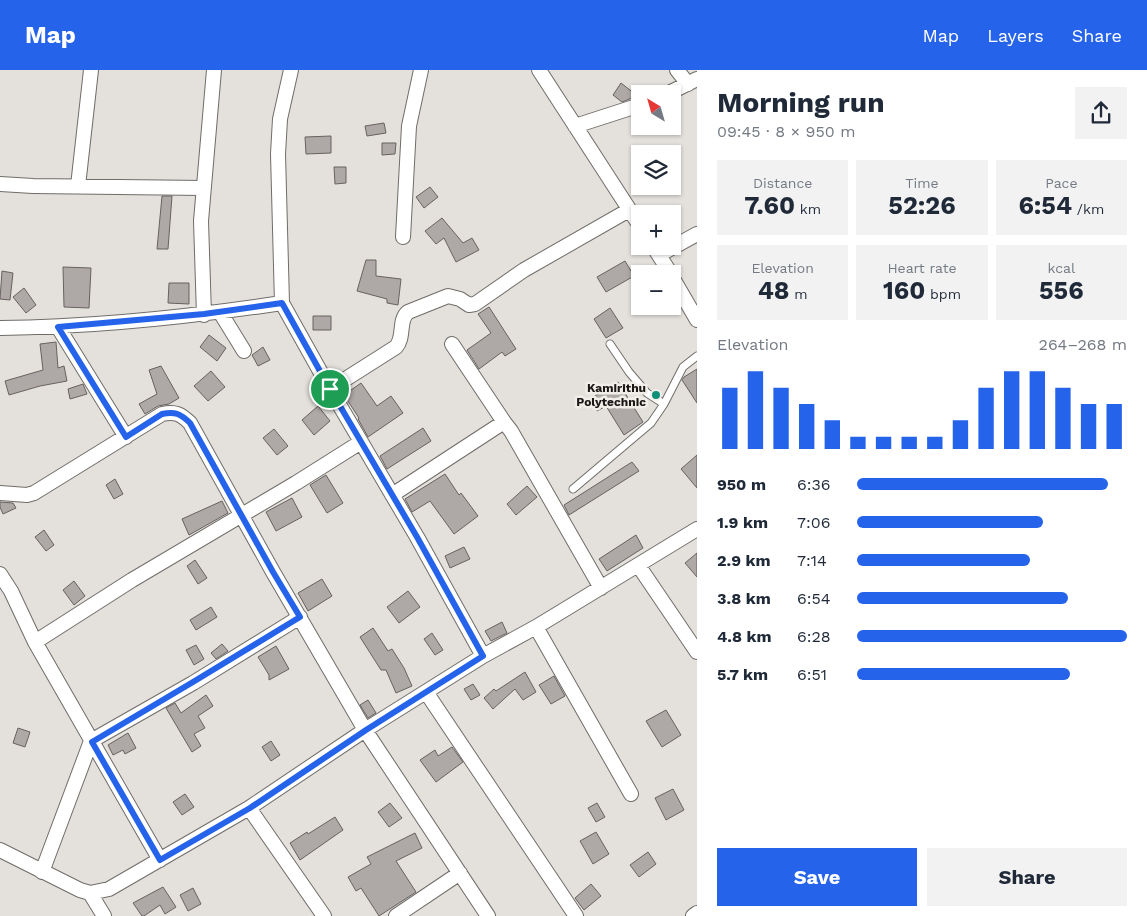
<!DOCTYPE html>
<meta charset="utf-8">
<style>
body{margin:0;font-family:"Work Sans",sans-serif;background:#f2f2f3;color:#1f2937;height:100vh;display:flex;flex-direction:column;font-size:19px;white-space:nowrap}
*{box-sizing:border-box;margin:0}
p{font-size:16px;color:#747a83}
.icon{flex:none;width:28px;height:28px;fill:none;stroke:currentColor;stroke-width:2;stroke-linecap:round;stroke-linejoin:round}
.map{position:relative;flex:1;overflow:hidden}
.details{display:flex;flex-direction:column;background:#fff;width:450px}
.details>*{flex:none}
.needle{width:32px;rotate:323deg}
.fabs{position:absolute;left:631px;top:15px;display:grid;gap:10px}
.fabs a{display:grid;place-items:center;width:50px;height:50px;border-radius:0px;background:#fff;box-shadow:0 1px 4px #0004;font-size:25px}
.pin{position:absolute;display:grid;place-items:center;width:42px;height:42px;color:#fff;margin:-21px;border:2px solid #fff;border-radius:50%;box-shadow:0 1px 5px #0007}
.round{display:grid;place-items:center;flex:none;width:52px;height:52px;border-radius:0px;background:#f2f2f3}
.overview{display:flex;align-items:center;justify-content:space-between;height:85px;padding:0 20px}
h1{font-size:28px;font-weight:700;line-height:38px}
.metrics{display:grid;grid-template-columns:repeat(3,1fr);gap:8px;height:85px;padding:5px 20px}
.metrics div{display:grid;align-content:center;border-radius:0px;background:#f2f2f3;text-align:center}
.metrics b{font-size:25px;font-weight:700}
.metrics small{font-size:14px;font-weight:400}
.metrics p{font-size:14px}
.chart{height:140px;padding:10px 20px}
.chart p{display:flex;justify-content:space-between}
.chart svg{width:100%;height:90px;margin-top:5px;stroke:#2563eb;stroke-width:6}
.action{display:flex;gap:10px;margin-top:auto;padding:10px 20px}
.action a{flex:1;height:58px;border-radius:0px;background:#2563eb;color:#fff;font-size:20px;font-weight:700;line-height:58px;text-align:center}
.action a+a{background:#f2f2f3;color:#1f2937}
ul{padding:0 20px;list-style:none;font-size:16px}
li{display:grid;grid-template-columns:80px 60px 1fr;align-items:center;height:38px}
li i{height:12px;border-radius:6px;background:#2563eb}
header{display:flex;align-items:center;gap:30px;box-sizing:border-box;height:70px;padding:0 25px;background:#2563eb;color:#fff}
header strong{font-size:24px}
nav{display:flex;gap:28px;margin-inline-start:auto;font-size:18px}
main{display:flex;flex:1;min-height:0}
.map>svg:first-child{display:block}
.building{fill:#aea8a6;stroke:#676260}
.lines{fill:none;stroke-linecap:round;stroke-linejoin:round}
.service-casing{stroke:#706d69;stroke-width:9}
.minor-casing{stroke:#706d69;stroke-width:16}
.service{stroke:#fff;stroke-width:7}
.minor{stroke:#fff;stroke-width:14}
.route-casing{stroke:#fff;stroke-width:10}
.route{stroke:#2563eb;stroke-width:6}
.poi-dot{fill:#0c9077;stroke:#f1eee9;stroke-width:2}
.labels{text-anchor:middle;stroke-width:5;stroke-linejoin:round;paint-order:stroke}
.poi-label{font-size:12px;font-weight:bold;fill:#191817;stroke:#f1eee9;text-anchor:end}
</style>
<header>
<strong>Map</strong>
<nav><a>Map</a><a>Layers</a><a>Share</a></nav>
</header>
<main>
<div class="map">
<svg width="697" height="846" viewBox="0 0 697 846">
<rect width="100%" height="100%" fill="#e4e1dc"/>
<path class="building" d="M621 13 635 24 632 28 622 32 613 25Z
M384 53 386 63 367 66 365 56Z
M331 66V83L306 84 305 67Z
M382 73H396L395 84 382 85Z
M334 97H346V113L335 114Z
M430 117 438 127 424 138 416 127Z
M162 126H172L168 179H157Z
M442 148 463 173 472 168 479 180 456 192 444 168 436 174 425 161Z
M366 190H376V206L401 209 398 235 387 233V229L357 221Z
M625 191 634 206 606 222 597 207Z
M63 197 91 198 89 238 64 237Z
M2 201 13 203 10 230 0 229Z
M169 213H189V234L168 233Z
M24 218 36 235 26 243 13 227Z
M489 237 516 279 505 286 502 282 479 299 467 280 491 263 478 244Z
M610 238 623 258 606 268 594 249Z
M313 246H331V260H313Z
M209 265 226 278 217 291 200 277Z
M56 272 58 298 64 296 67 311 40 316 9 325 5 311 43 300 40 274Z
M263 277 270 290 258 296 252 285Z
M161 296 179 328 169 334 158 336 145 344 139 334 157 324 149 300Z
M697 299V333L682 310 684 307Z
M211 301 225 317 208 331 194 316Z
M618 312 643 352 624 365 606 336 597 341 590 329Z
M361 313 377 336 391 326 403 343 368 367 358 349 359 348 344 325Z
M83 314 87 324 70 329 68 319Z
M318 336 330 351 314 365 302 350Z
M423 358 431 371 387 399 380 386Z
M274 359 288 376 277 385 263 368Z
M697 385V418L681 399Z
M632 392 639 401 569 445 564 435Z
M445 404 459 425 461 423 478 446 454 464 430 431 412 442 405 429Z
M326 405 343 433 327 443 310 415Z
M115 409 123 424 114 429 106 415Z
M527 416 537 427 516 445 507 434Z
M292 428 302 447 276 461 266 442Z
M222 431 228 443 189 465 182 449Z
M0 432 13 433 16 438 3 444 0 437Z
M44 460 54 475 46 481 35 467Z
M636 465 643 478 607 501 599 489Z
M464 477 470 489 450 498 445 486Z
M697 483V507L685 493Z
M195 490 207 508 198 514 187 496Z
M322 509 332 526 308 541 298 523Z
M74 511 85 526 74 535 63 520Z
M408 521 420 537 399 553 387 537Z
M211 537 217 547 196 560 190 550Z
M502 552 507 563 491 571 485 561Z
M373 558 388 581 392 579 404 598 412 616 396 623 386 600H381L360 567Z
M432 563 443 580 435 585 424 569Z
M222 574 228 581 216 589 211 583Z
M196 575 204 589 194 595 186 580Z
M276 576 289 599 269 610V605L258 587Z
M525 602 536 622 523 630 515 619 493 639 484 628 494 619 496 621Z
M554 606 565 626 551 634 539 615Z
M473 614 480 625 471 630 464 619Z
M206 625 213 636 198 646 205 658 194 664 201 676 192 682 166 638 175 633 181 643Z
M368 630 376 643 368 648 360 635Z
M666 640 681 665 662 677 646 651Z
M18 658 30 662 25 677 13 673Z
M128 663 136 678 125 684 123 680 113 685 108 675Z
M271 671 280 685 271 691 262 677Z
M452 677 463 692 436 712 420 690 435 680 438 686Z
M673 719 684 740 666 750 655 728Z
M185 724 194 737 182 745 173 732Z
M390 733 402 748 389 757 378 742Z
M597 733 605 747 596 752 588 738Z
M335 747 343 760 300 790 290 773 307 762 308 764Z
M596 762 609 784 593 794 580 771Z
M415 763 422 778 396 791 416 822 379 846 361 818 356 821 348 807 371 794 367 787Z
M648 782 656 794 639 807 630 795Z
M591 814 601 826 584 840 575 828Z
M163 817 176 837 165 844 160 835 144 846H142L133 833Z
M193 818 201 834 188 841 180 825Z"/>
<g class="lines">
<defs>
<path id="service" d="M610 274 629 302 647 323 664 334
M573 419 651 353 664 334 683 297 697 286"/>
<path id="minor" d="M291 0 280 49 278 84 282 233 330 319 417 467 483 586
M539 0 640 156
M677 0 688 14
M667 24 697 9
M575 56 640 35
M0 114 33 116 204 118
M78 116 91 0
M403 167 409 56 421 0
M653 176 671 204
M659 185 697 164
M672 207 697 250
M220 242 244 281
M204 245 201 151 214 0
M58 257 126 367
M0 258C95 257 189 247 282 233
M452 274 504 352
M330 319 396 277C405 267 398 250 408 242L448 226 460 229 469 235 475 234 524 200 629 140
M0 423 27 425 34 423 162 344C175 341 181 344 190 353L273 502 365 660 488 846
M392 425 504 352 511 361 601 518
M638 495 697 582
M0 504 11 521 35 572 160 790
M536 557 631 724
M35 572 132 510 296 413 361 372
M426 622 576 846
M249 738 324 846
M0 780 80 820 90 823 109 819 249 738 365 660 483 586 536 557 697 459
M42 802 91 671 193 613 300 547
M90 823 104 846
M396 846 460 803
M693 846 697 843"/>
</defs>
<use href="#service" class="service-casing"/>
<use href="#minor" class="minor-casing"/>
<use href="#service" class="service"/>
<use href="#minor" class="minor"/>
</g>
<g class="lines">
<defs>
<path id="route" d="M282 233 330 319 417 467 483 586 366 660 250 738 160 790 92 672 193 612 300 547 273 502 190 353C181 344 175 341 162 344L126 367 58 257 204 244Z"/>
</defs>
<use href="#route" class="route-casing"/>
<use href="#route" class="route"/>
</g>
<circle class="poi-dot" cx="656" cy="325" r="5"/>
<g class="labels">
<g class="poi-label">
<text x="646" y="322">Kamirithu<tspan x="646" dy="14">Polytechnic</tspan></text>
</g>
</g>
</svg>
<div class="fabs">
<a><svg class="needle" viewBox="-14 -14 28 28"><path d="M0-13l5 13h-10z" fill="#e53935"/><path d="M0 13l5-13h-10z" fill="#747a83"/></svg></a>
<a><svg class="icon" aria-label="layers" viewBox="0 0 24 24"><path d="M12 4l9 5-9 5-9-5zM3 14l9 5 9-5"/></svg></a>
<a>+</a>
<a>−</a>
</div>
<div class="pin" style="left:330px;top:319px;background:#1e9e55"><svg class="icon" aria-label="arrive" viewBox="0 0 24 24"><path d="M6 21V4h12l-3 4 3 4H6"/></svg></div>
</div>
<section class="details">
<div class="overview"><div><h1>Morning run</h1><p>09:45 · 8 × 950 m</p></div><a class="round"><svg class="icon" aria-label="share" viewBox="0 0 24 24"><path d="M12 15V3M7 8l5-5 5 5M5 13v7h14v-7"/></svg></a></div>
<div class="metrics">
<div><p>Distance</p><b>7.60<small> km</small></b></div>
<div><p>Time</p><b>52:26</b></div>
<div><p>Pace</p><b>6:54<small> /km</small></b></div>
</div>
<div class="metrics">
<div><p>Elevation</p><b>48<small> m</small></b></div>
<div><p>Heart rate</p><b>160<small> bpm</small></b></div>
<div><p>kcal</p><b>556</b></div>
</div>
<div class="chart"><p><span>Elevation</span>264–268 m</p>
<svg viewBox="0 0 160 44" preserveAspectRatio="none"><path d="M5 44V14M15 44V6M25 44V14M35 44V22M45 44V30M55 44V38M65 44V38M75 44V38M85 44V38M95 44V30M105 44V14M115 44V6M125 44V6M135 44V14M145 44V22M155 44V22"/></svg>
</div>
<ul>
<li><b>950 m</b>6:36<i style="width:93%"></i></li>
<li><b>1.9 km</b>7:06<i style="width:69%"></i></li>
<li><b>2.9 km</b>7:14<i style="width:64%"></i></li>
<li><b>3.8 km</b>6:54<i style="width:78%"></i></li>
<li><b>4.8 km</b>6:28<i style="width:100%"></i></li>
<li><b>5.7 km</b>6:51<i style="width:79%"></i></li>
</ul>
<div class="action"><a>Save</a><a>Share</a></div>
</section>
</main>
